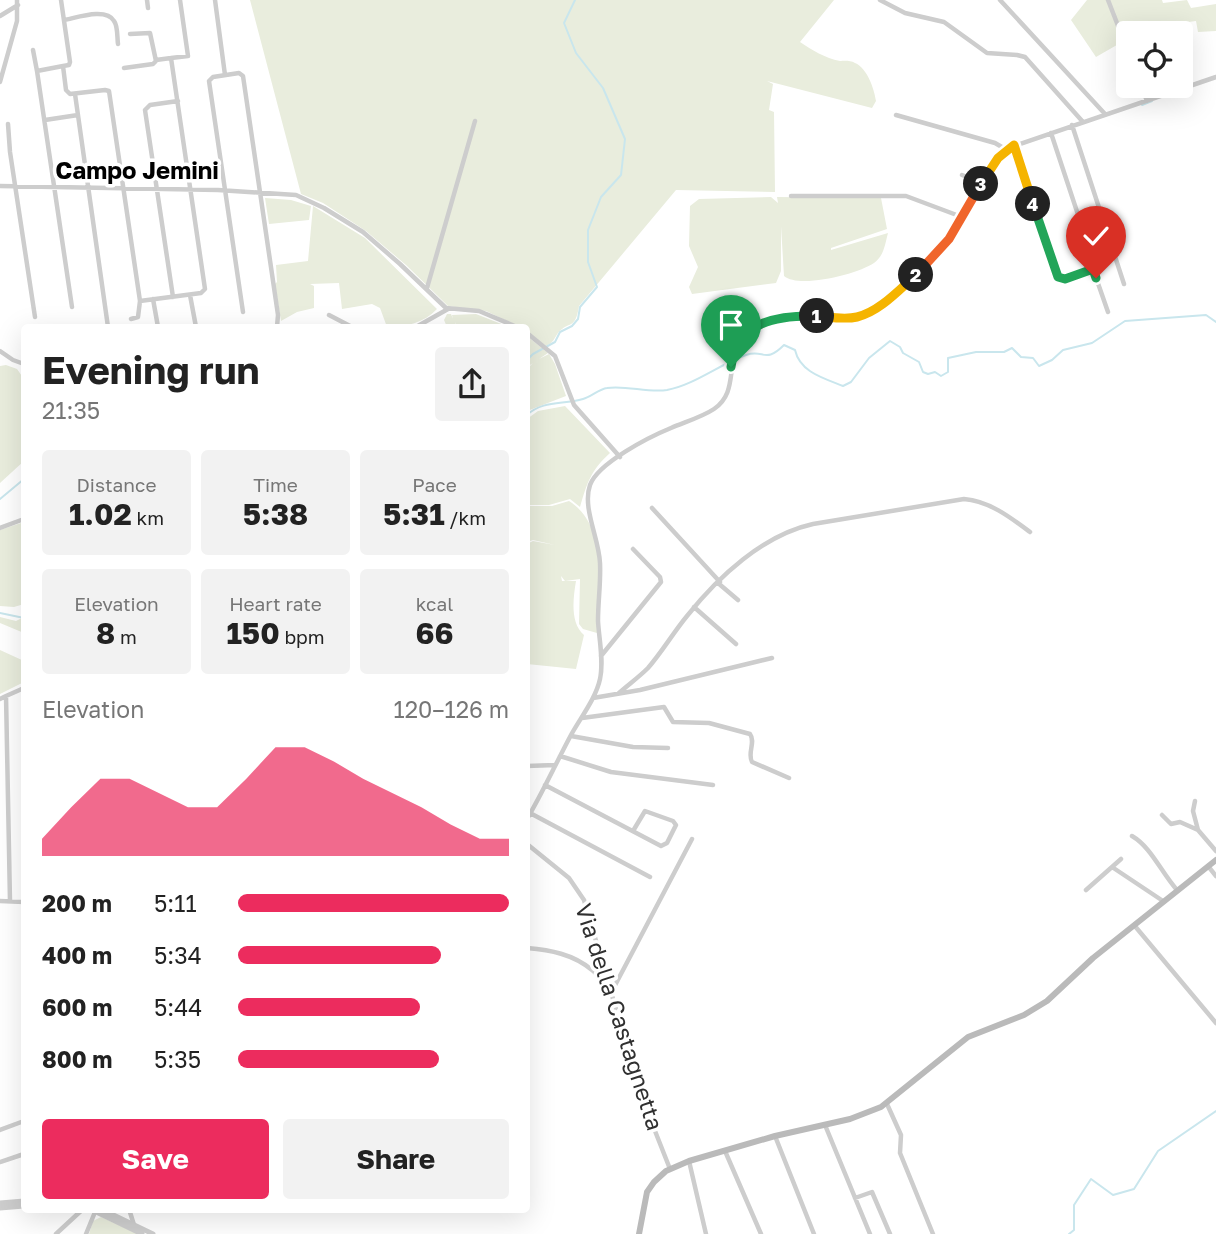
<!DOCTYPE html>
<meta charset="utf-8">
<style>
body{margin:0;font-family:"Golos Text",sans-serif;background:#f2f2f2;color:#222;height:100vh;display:flex;flex-direction:column;font-size:26px;white-space:nowrap}
*{box-sizing:border-box;margin:0}
p{font-size:23px;color:#767676}
.icon{flex:none;width:38px;height:38px;fill:none;stroke:currentColor;stroke-width:2;stroke-linecap:round;stroke-linejoin:round}
.map{position:relative;flex:1;overflow:hidden}
.drawer{position:absolute;left:21px;top:324px;width:509px;height:889px;display:flex;flex-direction:column;background:#fff;border-radius:7px;box-shadow:0 7px 28px #0002}
.drawer>*{flex:none}
.buttons{position:absolute;left:1116px;top:21px;display:grid;gap:14px}
.buttons a{display:grid;place-items:center;width:77px;height:77px;border-radius:7px;background:#fff;box-shadow:0 7px 28px #0002;font-size:35px}
.pin{position:absolute;display:grid;place-items:center;width:60px;height:60px;color:#fff;margin:-72px -30px;border-radius:50% 50% 50% 0;rotate:-45deg;box-shadow:0 0 7px #0007}
.pin .icon{rotate:45deg}
.km{position:absolute;width:35px;height:35px;margin:-18px;border-radius:50%;background:#222;color:#fff;font-size:19px;line-height:35px;text-align:center}
.round{display:grid;place-items:center;flex:none;width:74px;height:74px;border-radius:7px;background:#f2f2f2}
.head{display:flex;align-items:center;justify-content:space-between;height:119px;padding:0 21px}
h1{font-size:38px;font-weight:700;line-height:52px}
.figures{display:grid;grid-template-columns:repeat(3,1fr);gap:10px;height:119px;padding:7px 21px}
.figures div{display:grid;align-content:center;border-radius:7px;background:#f2f2f2;text-align:center}
.figures b{font-size:30px;font-weight:700}
.figures small{font-size:19px;font-weight:400}
.figures p{font-size:19px}
.chart{height:196px;padding:14px 21px}
.chart p{display:flex;justify-content:space-between}
.chart svg{width:100%;height:126px;margin-top:7px;fill:#ec2c5e;opacity:.7}
.cta{display:flex;gap:14px;margin-top:auto;padding:14px 21px}
.cta a{flex:1;height:80px;border-radius:7px;background:#ec2c5e;color:#fff;font-size:28px;font-weight:700;line-height:80px;text-align:center}
.cta a+a{background:#f2f2f2;color:#222}
ul{padding:0 21px;list-style:none;font-size:23px}
li{display:grid;grid-template-columns:112px 84px 1fr;align-items:center;height:52px}
li i{height:18px;border-radius:9px;background:#ec2c5e}
.map>svg:first-child{display:block}
.green{fill:#e9eddd}
.lines{fill:none;stroke-linecap:round;stroke-linejoin:round}
.stream{stroke:#c9e6ed;stroke-width:2}
.minor{stroke:#cdcdcd;stroke-width:4.5}
.tertiary{stroke:#cdcdcd;stroke-width:5}
.secondary{stroke:#bababa;stroke-width:6}
.split-1-casing{stroke:#fff;stroke-width:14}
.split-2-casing{stroke:#fff;stroke-width:14}
.split-3-casing{stroke:#fff;stroke-width:14}
.split-4-casing{stroke:#fff;stroke-width:14}
.split-5-casing{stroke:#fff;stroke-width:14}
.split-1{stroke:#22a559;stroke-width:9}
.split-2{stroke:#f5b400;stroke-width:9}
.split-3{stroke:#f0652b;stroke-width:9}
.split-4{stroke:#f5b400;stroke-width:9}
.split-5{stroke:#22a559;stroke-width:9}
.labels{text-anchor:middle;stroke-width:7;stroke-linejoin:round;paint-order:stroke}
.street-label{font-size:23px;fill:#303030;stroke:#fff}
.neighbourhood-label{font-size:24px;font-weight:bold;fill:#000;stroke:#fff}
</style>
<div class="map">
<svg width="1216" height="1234" viewBox="0 0 1216 1234">
<rect width="100%" height="100%" fill="#fff"/>
<path class="green" d="M250 0H834L800 42C812 50 825 58 840 61 843 61 850 60 855 63 867 68 874 88 876 101L872 108 767 81 773 84 769 110 774 112 775 192 676 190 579 306C575 331 569 320 558 333 553 340 554 342 546 346L527 331V327H520L486 311 448 306 406 265 366 231 323 203 301 194Z
M1087 0H1162L1163 3 1187 0 1191 8 1216 4V31L1198 32 1196 21 1142 28 1135 33H1129V38L1096 57 1071 20Z
M771 197 778 203 777 197 881 198 887 229 831 248V250L888 233C885 244 884 256 874 263 858 274 799 289 784 276L781 226V271L776 283 692 294 689 287 698 267 689 246 690 206 699 199Z
M265 198 291 200 311 206 309 220 269 224Z
M313 206 365 238 437 309C424 323 406 327 387 327L380 308 372 304 342 309 339 283 310 284 314 286V308L297 312 281 321 275 284 277 282 276 265 308 261Z
M447 314H451L453 319 452 315 476 314 509 327H458L455 322 457 327H447L444 320Z
M527 336 548 353 527 367Z
M549 354 555 364 566 396 527 411V369L535 361Z
M6 365 17 369 24 379V461L0 483V366Z
M565 406 610 453C591 470 587 483 580 507L570 499 549 505H527V419L538 411Z
M569 501C610 527 598 591 597 633L583 629 579 624 580 579 565 581 561 576 562 581H576C573 599 570 623 584 635L576 669 527 664V544L533 541 555 545 533 540 527 542V506H552Z
M24 522V604L14 607 0 606V530Z
M0 617 16 621 24 617V633L0 623Z
M0 650 24 661V682L0 694Z
M101 1217 138 1234H89L93 1221Z"/>
<g class="lines">
<path class="stream" d="M1142 105 1152 101
M527 360 533 354 555 342 560 332 572 326 578 319 580 307 597 287 588 262V230L601 197 621 175 625 139 603 88 576 53 564 23 575 0
M527 415C543 400 563 405 583 399 591 397 599 389 607 388 626 385 648 393 667 390 696 384 718 365 746 355 764 349 765 364 784 345L795 350C800 372 823 378 843 386L851 382 869 358 890 341 900 347 903 353 919 362 923 372 928 374 935 372 941 376 948 372V358L976 352H1004L1012 348 1021 357 1033 358 1039 366 1052 360 1063 350 1092 343 1125 321 1206 315 1216 322
M0 499 24 479
M0 613 24 618
M1069 1234 1074 1230V1205L1091 1179 1113 1195 1134 1189 1158 1151 1216 1111"/>
<path class="minor" d="M61 0 70 62 69 65 63 66
M147 0 148 8
M215 0 225 75
M880 0 905 13 944 22 987 53 1017 55 1025 57 1083 122
M1000 0 1105 114
M1108 0 1129 54
M0 16 18 5
M64 20C76 18 106 7 114 21 118 26 117 37 118 44
M1181 43 1187 44 1190 48 1188 86
M33 50 37 71
M156 60 171 58
M63 66 66 90 70 94 105 90 109 91 140 301 138 317 131 319
M63 66 37 71 72 307
M124 68 153 64 156 61 150 33 130 34
M0 82 17 21V0
M1141 86 1147 101
M75 94 108 327
M896 115 995 143 1007 150
M45 120 78 115
M8 124 10 152 35 317
M1072 125 1124 284
M1014 145 1056 275 1063 279 1093 269 1095 266 1051 133
M962 175 982 183
M0 186 218 190 296 195 324 208 363 232 400 264 446 308 479 311 517 327
M791 196H906L962 217
M1093 269 1108 312
M427 288 475 121
M190 295 196 327
M173 297 145 110 150 105 178 101
M153 299 158 327
M140 301 201 293 205 289 171 58 188 56 180 0
M243 312 209 81 213 77 239 73 243 76 278 315 277 327
M329 315 352 327
M416 327 448 309
M527 333 555 356 574 405 620 457
M0 351 13 360 24 364
M652 508 720 582
M0 528 24 519
M718 583 738 600
M694 607 736 644
M601 656 661 582 660 577 633 549
M619 693C628 685 639 677 648 668 662 652 673 633 687 616 718 577 763 535 813 524L964 499C989 501 1010 517 1030 532
M6 696 24 688
M593 698 640 690 772 658
M0 699 6 696 10 901
M582 718 664 707 673 722 709 723 750 734C756 742 747 753 752 762L789 778
M571 736 633 747 668 748
M560 756 611 772 713 785
M527 766 555 765
M545 785 661 846 667 843 676 825 673 821 645 811 633 831
M530 813 650 877
M1162 815 1171 824 1180 822 1198 830 1193 811 1195 801
M527 819C543 792 556 763 571 735 581 717 596 698 600 679 604 661 599 639 598 621 598 601 601 582 600 563 599 538 582 508 590 485 598 463 649 437 671 428 685 422 702 417 714 409 746 387 714 347 764 323 803 304 844 332 882 304 906 286 933 264 949 238 969 208 982 170 1011 147L1216 77
M1198 830 1216 851
M1132 836C1151 847 1161 872 1177 890
M527 844 569 878 584 900 642 1098 670 1169
M1208 866 1216 876
M1112 867 1163 901
M1086 890 1121 859
M0 901 24 902
M1134 925 1216 1023
M527 948C550 950 573 954 592 970 600 976 604 985 612 991L692 839
M887 1104 901 1135 900 1153 933 1234
M825 1125 870 1234
M0 1130 24 1121
M775 1136 814 1234
M725 1151 761 1234
M689 1161 706 1234
M0 1162 24 1154
M855 1198 872 1192 890 1234
M129 1209 134 1225
M56 1234 83 1209
M86 1234 95 1212"/>
<path class="tertiary" d="M0 1203 24 1201
M0 1208 24 1206
M90 1209 142 1234
M101 1209 153 1234"/>
<path class="secondary" d="M639 1234 647 1192 654 1182 666 1171 689 1161 775 1136 850 1119 881 1107 968 1037 1024 1015 1047 1001 1093 958 1216 860"/>
</g>
<g class="lines">
<defs>
<path id="split-1" d="M731 367C737 321 778 315 817 316"/>
<path id="split-2" d="M817 316C830 317 844 320 857 317 879 312 899 290 916 275"/>
<path id="split-3" d="M916 275 949 239 981 184"/>
<path id="split-4" d="M981 184 998 158 1014 145 1033 204"/>
<path id="split-5" d="M1033 204 1058 277 1065 279 1093 269 1096 278"/>
</defs>
<use href="#split-1" class="split-1-casing"/>
<use href="#split-2" class="split-2-casing"/>
<use href="#split-3" class="split-3-casing"/>
<use href="#split-4" class="split-4-casing"/>
<use href="#split-5" class="split-5-casing"/>
<use href="#split-1" class="split-1"/>
<use href="#split-2" class="split-2"/>
<use href="#split-3" class="split-3"/>
<use href="#split-4" class="split-4"/>
<use href="#split-5" class="split-5"/>
</g>
<g class="labels">
<g class="street-label">
<text transform="translate(619 1017) rotate(72)" y="8">Via della Castagnetta</text>
</g>
<g class="neighbourhood-label">
<text x="137" y="179">Campo Jemini</text>
</g>
</g>
</svg>
<div class="buttons">
<a><svg class="icon" aria-label="locate" viewBox="0 0 24 24"><circle cx="12" cy="12" r="6"/><path d="M12 2v4M12 18v4M2 12h4M18 12h4"/></svg></a>
</div>
<div class="pin" style="left:731px;top:367px;background:#1e9e55"><svg class="icon" aria-label="arrive" viewBox="0 0 24 24"><path d="M6 21V4h12l-3 4 3 4H6"/></svg></div>
<div class="pin" style="left:1096px;top:278px;background:#d93025"><svg class="icon" aria-label="check" viewBox="0 0 24 24"><path d="M5 12l5 5 9-10"/></svg></div>
<b class="km" style="left:817px;top:316px">1</b>
<b class="km" style="left:916px;top:275px">2</b>
<b class="km" style="left:981px;top:184px">3</b>
<b class="km" style="left:1033px;top:204px">4</b>
<section class="drawer">
<div class="head"><div><h1>Evening run</h1><p>21:35</p></div><a class="round"><svg class="icon" aria-label="share" viewBox="0 0 24 24"><path d="M12 15V3M7 8l5-5 5 5M5 13v7h14v-7"/></svg></a></div>
<div class="figures">
<div><p>Distance</p><b>1.02<small> km</small></b></div>
<div><p>Time</p><b>5:38</b></div>
<div><p>Pace</p><b>5:31<small> /km</small></b></div>
</div>
<div class="figures">
<div><p>Elevation</p><b>8<small> m</small></b></div>
<div><p>Heart rate</p><b>150<small> bpm</small></b></div>
<div><p>kcal</p><b>66</b></div>
</div>
<div class="chart"><p><span>Elevation</span>120–126 m</p>
<svg viewBox="0 0 160 44" preserveAspectRatio="none"><path d="M0 44V38L10 27L20 17L30 17L40 22L50 27L60 27L70 17L80 6L90 6L100 11L110 17L120 22L130 27L140 33L150 38L160 38V44z"/></svg>
</div>
<ul>
<li><b>200 m</b>5:11<i style="width:100%"></i></li>
<li><b>400 m</b>5:34<i style="width:75%"></i></li>
<li><b>600 m</b>5:44<i style="width:67%"></i></li>
<li><b>800 m</b>5:35<i style="width:74%"></i></li>
</ul>
<div class="cta"><a>Save</a><a>Share</a></div>
</section>
</div>
